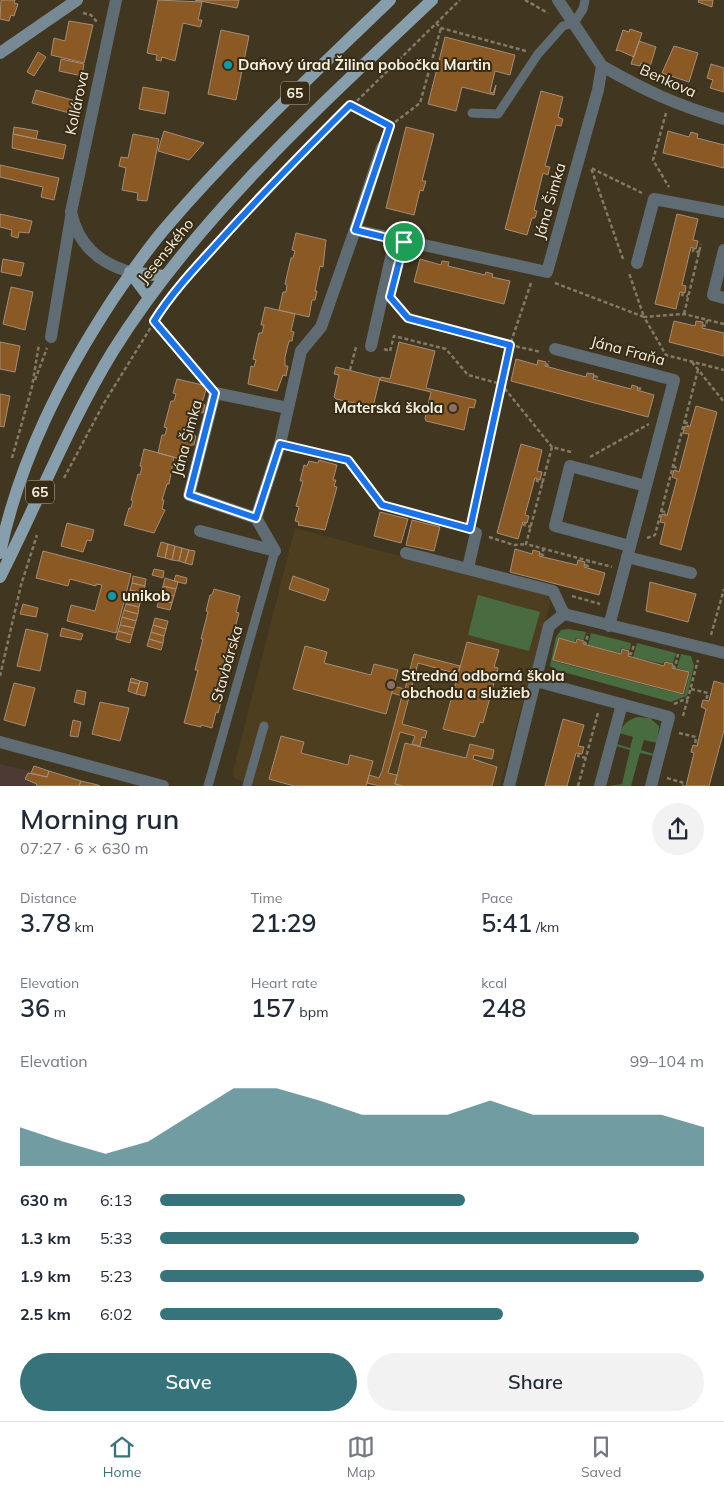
<!DOCTYPE html>
<meta charset="utf-8">
<style>
body{margin:0;font-family:Mulish,sans-serif;background:#f2f2f3;color:#1f2937;height:100vh;display:flex;flex-direction:column;font-size:19px;white-space:nowrap}
*{box-sizing:border-box;margin:0}
p{font-size:16px;color:#747a83}
.icon{flex:none;width:28px;height:28px;fill:none;stroke:currentColor;stroke-width:2;stroke-linecap:round;stroke-linejoin:round}
.map{position:relative;height:786px;overflow:hidden}
.details{display:flex;flex-direction:column;background:#fff;flex:1}
.details>*{flex:none}
.pin{position:absolute;display:grid;place-items:center;width:42px;height:42px;color:#fff;margin:-21px;border:2px solid #fff;border-radius:50%;box-shadow:0 1px 5px #0007}
.round{display:grid;place-items:center;flex:none;width:52px;height:52px;border-radius:26px;background:#f2f2f3}
.overview{display:flex;align-items:center;justify-content:space-between;height:85px;padding:0 20px}
h1{font-size:28px;font-weight:600;line-height:38px}
.stats{display:grid;grid-template-columns:repeat(3,1fr);gap:8px;height:85px;padding:5px 20px}
.stats div{display:grid;align-content:center}
.stats b{font-size:25px;font-weight:600}
.stats small{font-size:14px;font-weight:400}
.stats p{font-size:14px}
.chart{height:140px;padding:10px 20px}
.chart p{display:flex;justify-content:space-between}
.chart svg{width:100%;height:90px;margin-top:5px;fill:#36737b;opacity:.7}
.primary-button{display:flex;gap:10px;margin-top:auto;padding:10px 20px}
.primary-button a{flex:1;height:58px;border-radius:30px;background:#36737b;color:#fff;font-size:20px;font-weight:600;line-height:58px;text-align:center}
.primary-button a+a{background:#f2f2f3;color:#1f2937}
ul{padding:0 20px;list-style:none;font-size:16px}
li{display:grid;grid-template-columns:80px 60px 1fr;align-items:center;height:38px}
li i{height:12px;border-radius:6px;background:#36737b}
.dock{display:flex;justify-content:space-around;align-items:center;height:70px;border-top:1px solid #e0e1e3;background:#fff;font-size:14px;color:#747a83}
.dock a{display:grid;justify-items:center;gap:2px}
.dock .selected{color:#36737b}
.map>svg:first-child{display:block}
.industrial{fill:#4e3a34}
.built{fill:#4c3e1f}
.green{fill:#486b40}
.building{fill:#8a5924;stroke:#a48d78}
.lines{fill:none;stroke-linecap:round;stroke-linejoin:round}
.path{stroke:#837a66;stroke-width:2.5;stroke-dasharray:4 2.5;stroke-linecap:butt}
.lane{stroke:#606c73;stroke-width:9}
.street{stroke:#606c73;stroke-width:12}
.secondary{stroke:#768994;stroke-width:12}
.primary{stroke:#879fad;stroke-width:12}
.route-casing{stroke:#fff;stroke-width:10}
.route{stroke:#1a73e8;stroke-width:6}
.culture-dot{fill:#0f9aa8;stroke:#372c15;stroke-width:2}
.education-dot{fill:#8d6e63;stroke:#372c15;stroke-width:2}
.labels{text-anchor:middle;stroke-width:4;stroke-linejoin:round;paint-order:stroke}
.shield{fill:#372c15;stroke:#bdb5a4;stroke-width:1}
.shield-label{font-size:14px;font-weight:bold;fill:#f6f0e1}
.poi-label{font-size:15px;font-weight:bold;fill:#f6f0e1;stroke:#372c15;text-anchor:start}
.street-label{font-size:15px;fill:#f6f0e1;stroke:#372c15}
</style>
<div class="map">
<svg width="724" height="786" viewBox="0 0 724 786">
<rect width="100%" height="100%" fill="#41361f"/>
<path class="industrial" d="M0 764 95 786H0Z"/>
<path class="built" d="M295 528 548 595 551 600 500 786H255L234 778 233 771Z"/>
<path class="green" d="M478 595 540 612 529 651 468 635Z
M568 629 586 632 584 640 576 638 575 642 559 638 553 661 684 695 690 672 677 668 681 654 691 656 694 666 687 696 671 702 556 670 550 666 556 637 561 630Z
M591 633 631 643 630 650 621 648 620 653 588 645Z
M637 643 676 653 673 663 664 661 663 664 633 657Z
M638 717 650 718 659 726 657 743 644 740 641 750 654 754V756L640 753 631 786H609L622 784 630 750 616 746 617 744 630 748 633 737 619 733C623 725 628 719 638 717Z"/>
<path class="building" d="M1 0H15L14 3 18 4 14 16 11 15 9 21 0 19Z
M158 0 202 2 198 20H202L200 27 183 23 175 61 162 57 161 61 156 60 157 55 147 53Z
M195 0H239L237 8Z
M699 0H713L712 7 698 2Z
M69 21 93 25 84 63 51 55 54 38 65 41Z
M630 29 642 33 634 57 618 50 616 51 623 30 629 32Z
M221 30 249 36 236 100 208 94Z
M445 37 515 55 510 75 495 71 490 92 493 93 496 85 494 95 462 87 456 111 428 104Z
M639 41 656 47 649 70V66L641 63 640 66 631 64Z
M674 46 698 53 689 82 662 73Z
M38 52 46 57 34 76 27 72Z
M61 59 84 64 82 76 59 71Z
M711 64 724 68V92L710 88 713 80 707 78Z
M143 87 169 92 165 114 139 109Z
M36 90 76 101 73 114 32 103Z
M541 91 563 97 558 117 563 119 561 126 556 125 545 166 550 167 549 170 548 175 543 173 534 210 537 211 535 218H532L527 235 505 229Z
M14 127 38 131 36 139 13 134Z
M406 127 434 134 422 181H426L423 191 420 190 414 215 386 208Z
M164 131 204 143 189 160 158 151Z
M668 131 689 137 691 132 694 133 698 134 697 138 724 145V168L663 153Z
M13 134 66 145 63 159 12 148Z
M133 134 159 139 147 201 137 200 138 193 122 190 126 168 119 166 121 157 128 158Z
M0 165 59 178 54 200 41 197 43 187 0 177Z
M0 214 32 221 29 233 19 232 18 238 11 236 12 230 0 227Z
M677 214 698 219 693 240 698 241 696 249 691 247 682 285 686 286 685 293 680 292 676 309 655 304Z
M296 233 326 240 323 267 320 266 315 291H317L315 300H312L309 317 279 310 283 292H286L287 285 285 284 291 258H293L295 251 292 250Z
M3 259 24 263 21 276 1 272Z
M420 259 441 265 442 261 449 262 448 266 485 275 486 272 493 274 492 277 510 281 504 304 414 282Z
M11 287 33 292 25 330 3 324Z
M265 307 295 314 291 331 294 332 293 336 292 341H289L285 357V366H288L286 376 283 375 277 391 248 384 251 366 254 367 256 360 253 359 259 333H262L264 325H261Z
M674 321 695 326 696 321 703 322 702 328 724 333V356L669 342Z
M0 342 20 346 15 372 0 369Z
M399 342 435 351 426 388 476 400 474 408 469 407 464 430 426 421 425 418 431 392 380 380 381 377 390 379Z
M516 359 537 365 538 360 546 362 545 366 586 377 587 373 594 374 593 379 631 389 632 385 638 387 637 390 654 395 648 417 511 381Z
M336 367 380 378 373 407 336 399 334 397 339 375 334 374Z
M177 379 207 386 202 403 205 405 203 413 200 412 194 435 196 436 194 445H191L187 461 158 453 162 435H165L167 428 164 427 171 401H174L176 394 173 393Z
M0 394 10 396 4 427 0 426Z
M696 406 717 412 681 550 660 544 665 523 660 522 662 514 667 516 677 479 672 477 674 470 679 472 689 434 683 433 685 426 690 427Z
M521 444 542 450 537 471 542 472 540 480 535 478 525 515 529 516 527 523 523 522 518 539 497 533Z
M144 449 174 457 169 484H167L162 500H164L162 509 165 510 154 533 124 525 129 508H131L133 501 131 500 138 474 140 475 142 467 140 466Z
M319 460 337 465 333 480H336L334 486 337 487 325 530 298 525 299 522 295 521 299 507 296 506 303 481H300L304 465 307 466 309 461 318 463Z
M380 512 408 519 401 543 374 536Z
M412 520 440 527 434 551 406 545Z
M67 523 94 530 91 541 87 540 83 552 61 546Z
M161 542 168 544 165 558 157 556Z
M168 544 175 546 172 560 165 558Z
M175 546 182 548 179 561 172 560Z
M182 548 189 550 185 563 179 561Z
M515 549 532 554 533 550 540 552 539 556 577 565 578 560 585 562 584 567 605 573 599 595 510 572Z
M189 550 195 551 192 565 185 563Z
M43 551 131 574 116 633 67 621 71 605 95 611 102 585 96 584V586L70 579 68 586 36 578Z
M154 569 164 571 163 578 152 575Z
M176 575 187 578 186 584 174 581Z
M133 576 146 579 145 586 132 583Z
M293 576 329 589 325 601 289 589Z
M165 578 178 582 176 589 163 586Z
M650 582 696 594 688 622 646 611Z
M132 583 145 586 143 593 130 590Z
M163 586 176 589 174 596 161 593Z
M214 589 240 596 236 612 239 613 231 643 235 644 227 672H229L218 713 216 712 212 728 201 725V727L184 723 198 670H195L203 639H201L208 612 206 611 210 595H212Z
M130 590 143 593 141 600 128 596Z
M161 593 174 596 172 603 159 599Z
M128 596 141 600 139 607 126 604Z
M159 599 172 603 170 610 157 607Z
M23 604 38 608 36 617 20 614Z
M126 604 139 607 138 614 124 610Z
M124 610 138 614 136 621 122 617Z
M122 617 136 621 134 628 120 625Z
M155 618 168 621 166 629 153 625Z
M120 625 134 628 132 635 118 631Z
M153 625 166 629 164 636 151 632Z
M62 628 83 634 81 640 60 636Z
M26 629 48 634 40 671 17 666Z
M118 631 132 635 130 643 116 639Z
M151 632 164 636 163 643 149 639Z
M559 638 576 643 577 639 584 641 583 644 621 654 622 649 629 651 628 656 664 666 665 662 673 664 672 668 689 672 683 694 553 660Z
M149 639 163 643 161 650 147 646Z
M467 642 499 650 494 667 498 668 483 723 480 722 475 737 443 729Z
M305 646 327 652 324 663 371 675 374 664 398 670 386 714 293 689Z
M414 654 460 666 458 674 418 663 402 724 427 731 425 738 422 737 420 746 412 744 415 736 400 732 388 773 397 775 395 784 403 786H380L367 783 369 775 379 778 382 771 402 696 392 693 393 686 405 689Z
M131 678 140 681 139 684 130 682Z
M140 681 148 683 145 696 136 694Z
M714 681 724 684V730L709 786H686L694 753 691 752 693 745 697 746 706 709 701 707 703 700 709 701Z
M130 682 139 684 136 694 128 691Z
M14 683 35 688 25 726 4 720Z
M77 690 86 692 84 705 74 702Z
M100 702 129 708 120 741 92 734Z
M563 719 584 725 578 746 584 747 582 754 576 753 567 786H545Z
M73 720 81 722 78 737 70 736Z
M281 736 304 742 301 753 348 765 350 755 373 761 366 786H294L269 779Z
M405 743 466 758 470 744 494 750 492 759 474 755 473 759 497 767 492 786H403L395 784Z
M34 766 49 771 47 777 31 773Z
M49 771 81 781 79 786H36L37 784 25 779 28 773 47 777Z
M81 781 98 785 100 786H79Z"/>
<g class="lines">
<path class="path" d="M525 0 548 13
M83 13 91 15 97 22
M436 23 441 28 526 51
M350 105 390 126 387 136
M666 113 653 160 669 187
M390 126 420 103 441 28
M694 248 693 251 700 252
M623 259 591 168 642 193
M531 283 510 345 541 352
M555 283 644 317 629 273
M683 293 682 295 688 296
M394 302 408 318 510 345 472 520
M684 314 701 244
M155 321 206 383
M724 324 684 314 644 317 666 355 724 370
M702 325 706 326 707 320
M384 349 390 351 394 336 446 349 468 375 501 384 552 447
M692 362 724 402
M545 364 548 365 549 361
M350 370 356 347
M594 376 597 377V374
M35 380 47 348
M638 388 640 389 641 385
M684 422 689 424 688 426
M293 447 348 460 382 505 465 528
M571 452 552 447 526 544 612 567
M590 457 649 424
M12 458 32 387 39 344
M673 466 677 468 676 471
M64 478 104 403 169 298 268 188 460 0
M537 479V481L543 483
M661 511 666 512 665 515
M525 523 524 525 531 527
M489 537 514 545 526 544
M647 538 655 535 698 370
M540 554 543 555V549
M585 565 588 566 589 561
M572 596 600 604
M711 635 724 589
M583 642 586 643 588 633
M629 654H631L634 645
M672 666 675 667 678 654
M0 676 21 585 37 535
M691 689 708 693 706 701
M674 704 688 698 698 660
M683 716 688 698
M679 733 696 737 695 745
M579 754 578 756 586 758
M667 778 684 783 683 786
M578 786 598 713"/>
<path class="lane" d="M472 113 498 114 538 54 563 26 574 23 583 9 585 0
M208 786 275 551
M247 786 264 726"/>
<path class="street" d="M116 0 71 212C78 245 99 263 130 272
M602 66C646 91 676 105 724 119
M355 230 382 147
M724 250 713 295 724 298
M637 263 654 199 724 212
M51 337 71 217
M371 346 395 240
M555 349 674 380 609 626
M256 518 189 495 215 393 288 408
M200 531 275 551 256 518 280 444 301 351 321 327 355 230 547 272 598 90 602 66 558 0
M630 546 555 526 570 466 646 486
M406 553 553 591 564 614 724 653
M627 557 691 573
M468 568 476 533
M536 681 669 717 651 786
M0 742 163 786
M509 786 549 626 564 614
M600 786 622 704"/>
<path class="secondary" d="M0 53 77 0"/>
<path class="primary" d="M130 272 164 276
M130 272 149 297
M0 553C19 461 62 377 113 299 130 274 147 249 167 226 236 146 314 73 390 0
M0 577C38 502 69 423 113 351 197 217 318 108 432 0"/>
</g>
<g class="lines">
<defs>
<path id="route" d="M350 105 390 126 355 230 404 242 390 297 408 318 510 345 470 529 382 505 348 460 280 444 256 518 189 495 215 393 154 321C174 289 200 263 225 235 265 191 307 148 350 105Z"/>
</defs>
<use href="#route" class="route-casing"/>
<use href="#route" class="route"/>
</g>
<g class="culture-dot">
<circle cx="228" cy="65" r="5"/>
<circle cx="112" cy="596" r="5"/>
</g>
<g class="education-dot">
<circle cx="453" cy="408" r="5"/>
<circle cx="391" cy="685" r="5"/>
</g>
<g class="labels">
<g class="shield">
<rect x="281" y="81.5" width="28" height="23" rx="4"/>
<rect x="26" y="480.5" width="28" height="23" rx="4"/>
</g>
<g class="shield-label">
<text x="295" y="98">65</text>
<text x="40" y="497">65</text>
</g>
<g class="poi-label">
<text x="238" y="70">Daňový úrad Žilina pobočka Martin</text>
<text x="443" y="413" text-anchor="end">Materská škola</text>
<text x="122" y="601">unikob</text>
<text x="401" y="681">Stredná odborná škola<tspan x="401" dy="17">obchodu a služieb</tspan></text>
</g>
<g class="street-label">
<text transform="translate(668 81) rotate(24)" y="5">Benkova</text>
<text transform="translate(77 103) rotate(-78)" y="5">Kollárova</text>
<text transform="translate(550 201) rotate(-74)" y="5">Jána Šimka</text>
<text transform="translate(166 251) rotate(-51)" y="5">Jesenského</text>
<text transform="translate(628 351) rotate(15)" y="5">Jána Fraňa</text>
<text transform="translate(187 438) rotate(-75)" y="5">Jána Šimka</text>
<text transform="translate(227 664) rotate(-74)" y="5">Stavbárska</text>
</g>
</g>
</svg>
<div class="pin" style="left:404px;top:242px;background:#1e9e55"><svg class="icon" aria-label="arrive" viewBox="0 0 24 24"><path d="M6 21V4h12l-3 4 3 4H6"/></svg></div>
</div>
<section class="details">
<div class="overview"><div><h1>Morning run</h1><p>07:27 · 6 × 630 m</p></div><a class="round"><svg class="icon" aria-label="share" viewBox="0 0 24 24"><path d="M12 15V3M7 8l5-5 5 5M5 13v7h14v-7"/></svg></a></div>
<div class="stats">
<div><p>Distance</p><b>3.78<small> km</small></b></div>
<div><p>Time</p><b>21:29</b></div>
<div><p>Pace</p><b>5:41<small> /km</small></b></div>
</div>
<div class="stats">
<div><p>Elevation</p><b>36<small> m</small></b></div>
<div><p>Heart rate</p><b>157<small> bpm</small></b></div>
<div><p>kcal</p><b>248</b></div>
</div>
<div class="chart"><p><span>Elevation</span>99–104 m</p>
<svg viewBox="0 0 160 44" preserveAspectRatio="none"><path d="M0 44V25L10 32L20 38L30 32L40 19L50 6L60 6L70 12L80 19L90 19L100 19L110 12L120 19L130 19L140 19L150 19L160 25V44z"/></svg>
</div>
<ul>
<li><b>630 m</b>6:13<i style="width:56%"></i></li>
<li><b>1.3 km</b>5:33<i style="width:88%"></i></li>
<li><b>1.9 km</b>5:23<i style="width:100%"></i></li>
<li><b>2.5 km</b>6:02<i style="width:63%"></i></li>
</ul>
<div class="primary-button"><a>Save</a><a>Share</a></div>
</section>
<nav class="dock">
<a class="selected"><svg class="icon" aria-label="home" viewBox="0 0 24 24"><path d="M3 11l9-7 9 7M6 9v11h12V9"/></svg>Home</a>
<a><svg class="icon" aria-label="map" viewBox="0 0 24 24"><path d="M3 6l6-2 6 2 6-2v14l-6 2-6-2-6 2zM9 4v14M15 6v14"/></svg>Map</a>
<a><svg class="icon" aria-label="saved" viewBox="0 0 24 24"><path d="M7 4h10v16l-5-4-5 4z"/></svg>Saved</a>
</nav>
